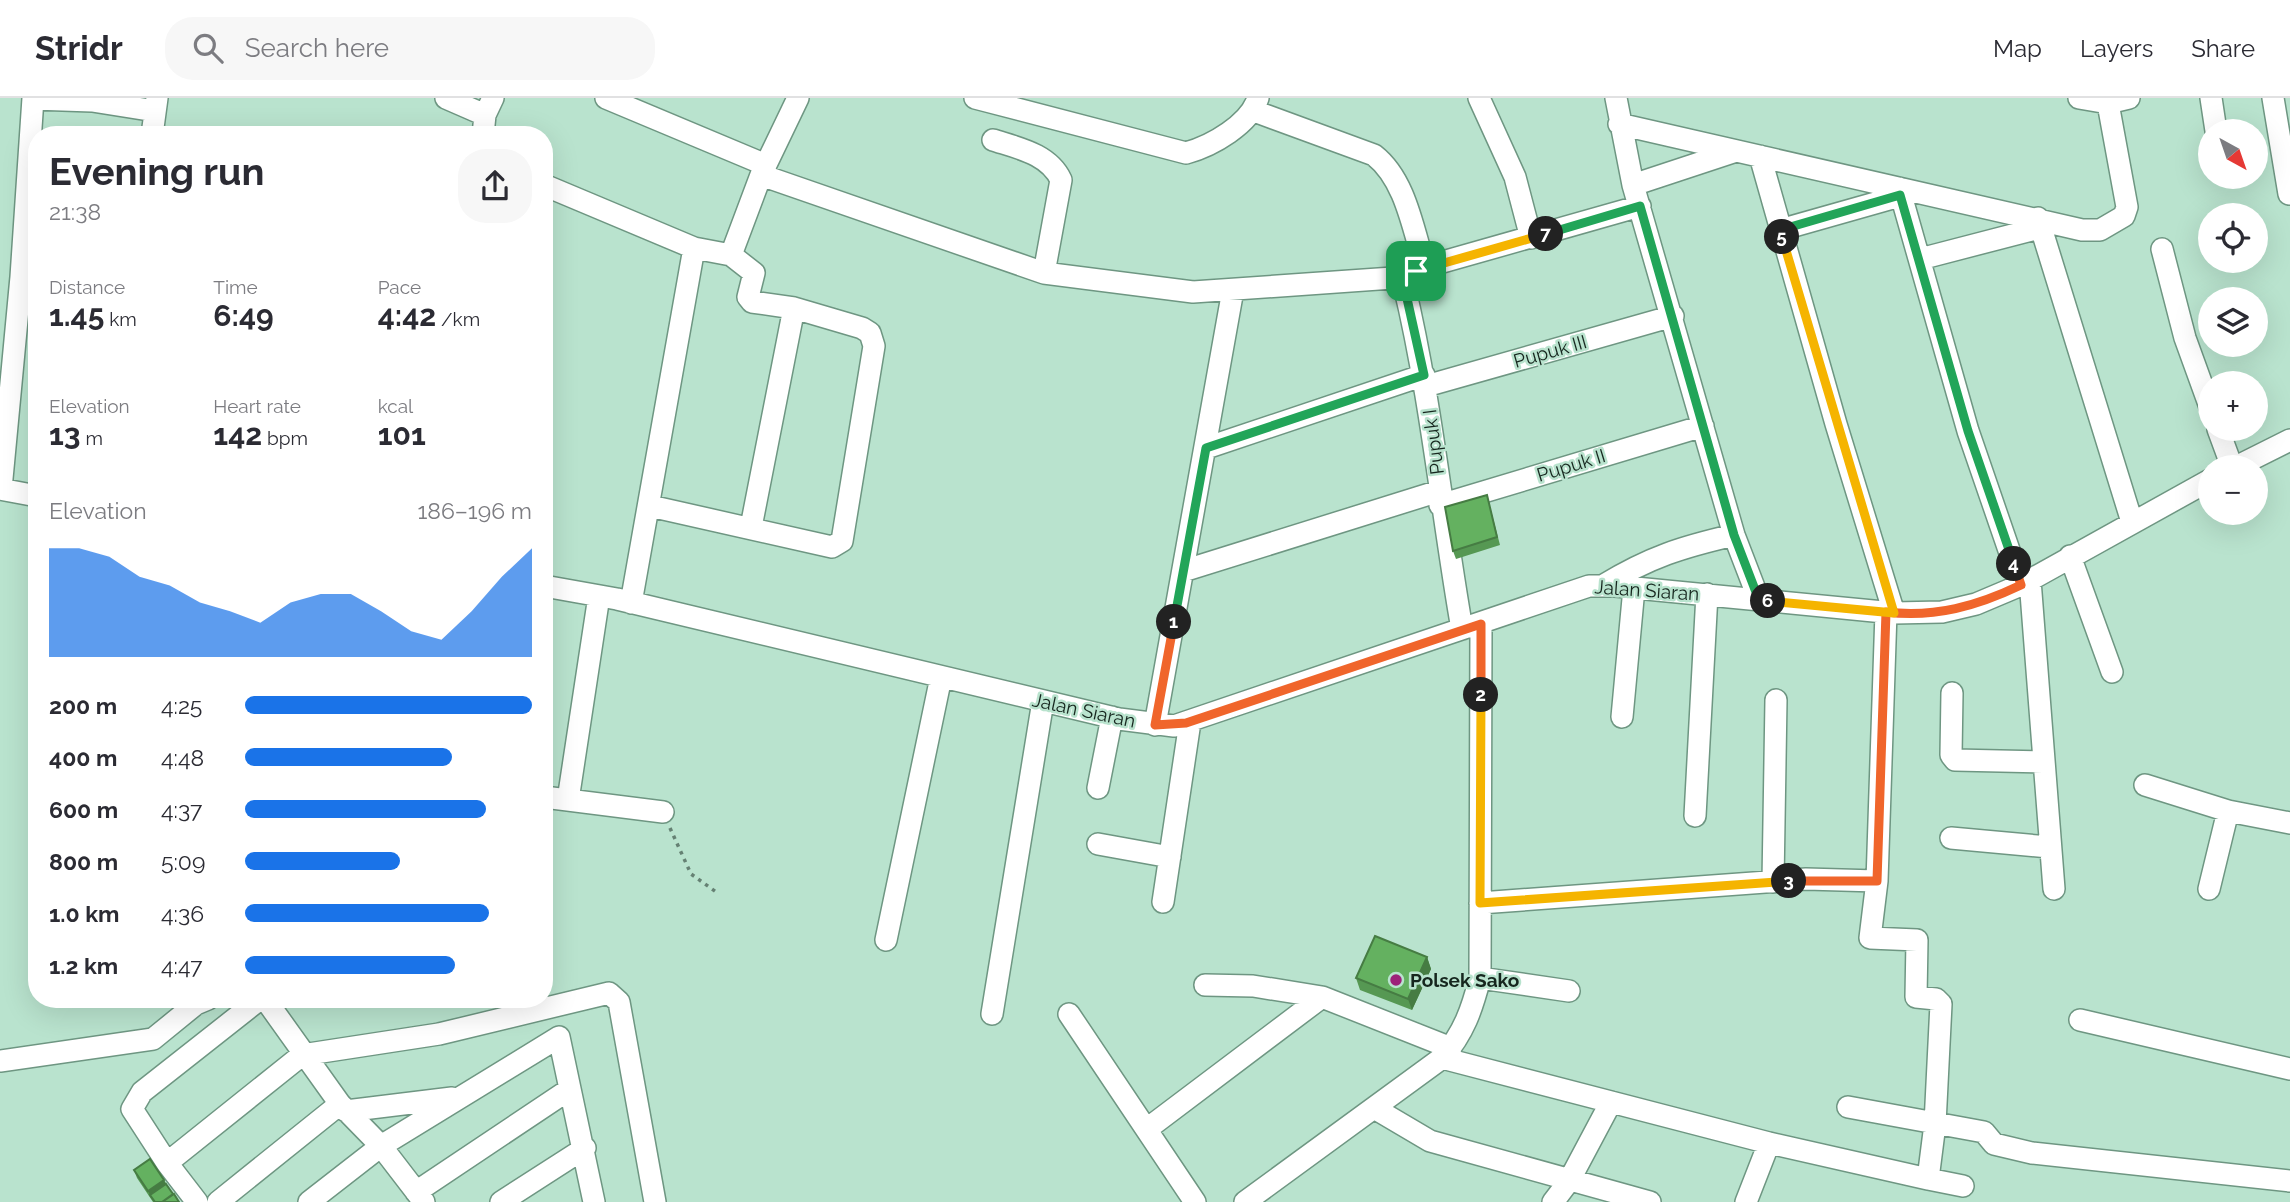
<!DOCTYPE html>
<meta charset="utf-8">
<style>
body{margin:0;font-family:Raleway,sans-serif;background:#f7f7f7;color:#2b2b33;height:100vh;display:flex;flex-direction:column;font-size:26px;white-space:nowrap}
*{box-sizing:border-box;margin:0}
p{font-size:23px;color:#7c7c81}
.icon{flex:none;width:38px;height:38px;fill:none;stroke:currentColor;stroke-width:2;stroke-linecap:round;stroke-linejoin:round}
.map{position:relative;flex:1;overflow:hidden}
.side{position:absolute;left:28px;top:28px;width:525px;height:882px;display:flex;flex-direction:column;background:#fff;border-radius:28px;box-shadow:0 7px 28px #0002}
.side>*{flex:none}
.needle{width:46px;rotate:140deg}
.fabs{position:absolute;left:2198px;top:21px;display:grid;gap:14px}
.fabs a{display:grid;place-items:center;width:70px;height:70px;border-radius:50%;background:#fff;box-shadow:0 7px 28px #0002;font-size:35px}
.pin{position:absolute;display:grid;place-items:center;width:60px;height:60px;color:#fff;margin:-30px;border-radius:14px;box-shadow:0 4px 10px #0006}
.km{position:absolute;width:35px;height:35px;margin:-18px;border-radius:50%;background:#222;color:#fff;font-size:19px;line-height:35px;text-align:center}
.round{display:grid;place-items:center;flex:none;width:74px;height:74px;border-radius:28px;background:#f7f7f7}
.summary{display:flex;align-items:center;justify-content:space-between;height:119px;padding:0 21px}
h1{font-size:38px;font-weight:700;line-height:52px}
.figures{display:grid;grid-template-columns:repeat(3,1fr);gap:10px;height:119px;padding:7px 21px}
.figures div{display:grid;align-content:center}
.figures b{font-size:30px;font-weight:700}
.figures small{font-size:19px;font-weight:400}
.figures p{font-size:19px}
.chart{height:196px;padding:14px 21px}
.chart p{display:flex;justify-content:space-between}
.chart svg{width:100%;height:126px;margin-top:7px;fill:#1a73e8;opacity:.7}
ul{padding:0 21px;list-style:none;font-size:23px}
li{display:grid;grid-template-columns:112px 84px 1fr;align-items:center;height:52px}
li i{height:18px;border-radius:9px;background:#1a73e8}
header{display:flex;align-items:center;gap:42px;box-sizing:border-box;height:98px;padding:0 35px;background:#fff;border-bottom:2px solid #e1e1e2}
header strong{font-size:33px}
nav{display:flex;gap:38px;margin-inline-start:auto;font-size:24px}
.search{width:490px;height:63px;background:#f7f7f7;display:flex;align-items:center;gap:18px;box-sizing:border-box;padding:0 24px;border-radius:28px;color:#7c7c81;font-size:26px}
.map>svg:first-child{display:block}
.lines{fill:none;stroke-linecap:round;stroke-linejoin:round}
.minor-casing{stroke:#6e9682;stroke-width:24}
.path{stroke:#658173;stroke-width:3.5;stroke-dasharray:3.5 5;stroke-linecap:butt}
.minor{stroke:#fff;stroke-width:21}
.wall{fill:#569853}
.shaded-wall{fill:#467c43}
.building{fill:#64b160;stroke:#467c43;stroke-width:2}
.split-1-casing{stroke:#fff;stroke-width:14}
.split-2-casing{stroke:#fff;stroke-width:14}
.split-3-casing{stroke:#fff;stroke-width:14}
.split-4-casing{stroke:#fff;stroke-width:14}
.split-5-casing{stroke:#fff;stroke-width:14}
.split-6-casing{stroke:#fff;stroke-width:14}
.split-7-casing{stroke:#fff;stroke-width:14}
.split-8-casing{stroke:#fff;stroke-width:14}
.split-1{stroke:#22a559;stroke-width:9}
.split-2{stroke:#f0652b;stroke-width:9}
.split-3{stroke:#f5b400;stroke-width:9}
.split-4{stroke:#f0652b;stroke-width:9}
.split-5{stroke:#22a559;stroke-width:9}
.split-6{stroke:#f5b400;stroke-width:9}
.split-7{stroke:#22a559;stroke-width:9}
.split-8{stroke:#f5b400;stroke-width:9}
.poi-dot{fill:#9d2279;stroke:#b9e3ce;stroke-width:2.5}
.labels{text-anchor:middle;stroke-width:5;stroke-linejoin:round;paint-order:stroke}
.street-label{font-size:19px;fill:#16261e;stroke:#b9e3ce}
.poi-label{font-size:19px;font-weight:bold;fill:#16261e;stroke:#b9e3ce;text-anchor:start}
</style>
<header>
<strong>Stridr</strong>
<div class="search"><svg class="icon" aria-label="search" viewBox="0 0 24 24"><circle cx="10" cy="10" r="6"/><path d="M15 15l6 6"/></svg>Search here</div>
<nav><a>Map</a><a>Layers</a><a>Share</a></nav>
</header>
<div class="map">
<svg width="2290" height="1104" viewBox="0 0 2290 1104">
<rect width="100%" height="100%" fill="#b9e3ce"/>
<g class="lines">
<defs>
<path id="minor" d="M446 0 485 17
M606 0 766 67
M975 0 1186 55C1212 48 1250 26 1258 0
M1479 0 1515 79 1531 140
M1616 0 1633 87 1734 437 1759 502
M2079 0 2108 5 2129 0
M2211 0 2216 33
M2273 0 2289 96
M33 1 92 3 155 13
M1254 13 1374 57C1406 82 1413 132 1425 169
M1619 26 2082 132H2100L2124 118 2127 109 2107 0
M152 37 157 0
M483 37 485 17 493 0
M993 42C1018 50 1049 56 1061 82L1044 175
M1760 58 1836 326 1894 515
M761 77 1044 175 1193 194 1407 179
M544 87 694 150 731 157 761 77 798 0
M1633 87 1736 53
M1899 90 1968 333 2021 487
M2038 120 2132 424
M1780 132 1900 98
M2162 151 2185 240 2210 309
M1920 161 2039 130
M1426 288 1673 218
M2218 331 2232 369
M1206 350 1424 277
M2236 369 2290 342
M0 391 37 398
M1 391 21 179 33 0
M1440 407 1703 328
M650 408 832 449 842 443 874 248 870 235 862 230 794 210 752 204 748 199 754 175 731 157
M751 429 794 210
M2070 458 2112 574
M1183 473 1439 393
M2030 482 2054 791
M1604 487C1650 459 1682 449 1734 437
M544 488 617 501 1119 621 1174 628 1589 488H1615L1894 515 1942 514 1976 506 2021 487 2210 382
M631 505 694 150
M1462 531C1442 417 1431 300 1404 187L1407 179 1425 169 1640 108
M1952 595 1951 657 1955 662 2043 664
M1622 619 1634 490
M1155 627 1233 192
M2145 687 2228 713 2290 725
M1098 690 1112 619
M544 699 663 714
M568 702 599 498
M1695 718 1707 496
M1951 740 2049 749
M1098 746 1170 759
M1773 784 1776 602
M2209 791 2228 713
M1163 804 1190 624
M1480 805 1806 781 1877 783 1886 514
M886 842 941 579
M1480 880 1569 893
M1205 887 1253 888 1322 899
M265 901 340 1006 381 1048 424 1104
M992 916 1043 603
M1069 916 1195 1104
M2080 922 2290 971
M1442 960 1769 1045 1928 1081 1935 1026 1941 906 1936 901 1916 899 1917 842 1870 840 1877 783
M0 963 153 941 196 906 208 901
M1848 1009 1984 1034 1994 1046 2032 1055 2290 1083
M1374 1010 1430 1043 1650 1104
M346 1013 452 1000
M1147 1031 1322 899 1451 950
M167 1065 302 957 439 936 609 895 619 904 655 1104
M1928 1081 1963 1088
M416 1094 570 991
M197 1104 167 1065 132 1011 142 994 260 901
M218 1104 340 1006
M309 1104 381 1048 559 939 594 1104
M501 1104 585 1050
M1245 1104 1442 960C1464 935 1472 911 1480 880L1481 526
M1553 1104 1569 1083 1611 1004
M1746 1104 1769 1045"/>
</defs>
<use href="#minor" class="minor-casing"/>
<path class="path" d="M670 730 691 776 719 796"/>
<use href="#minor" class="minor"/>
</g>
<path class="wall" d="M1487 397 1500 447 1456 461 1453 453Z
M1427 859 1431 871 1412 912 1360 892 1356 880Z
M134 1072 164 1082 173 1096 179 1104H153L137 1080Z"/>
<path class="shaded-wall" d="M1427 859 1431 871 1412 912 1408 901Z
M164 1082 167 1090 150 1097 148 1093Z"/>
<path class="building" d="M1487 397 1497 439 1453 453 1445 409Z
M1375 838 1427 859 1408 901 1356 880Z
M150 1061 164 1082 148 1093 134 1072Z
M166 1086 173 1096 162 1104H155L150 1097Z
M174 1096 179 1104H162Z"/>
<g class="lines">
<defs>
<path id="split-1" d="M1174 524 1206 350 1424 277 1404 187 1406 178 1416 173"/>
<path id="split-2" d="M1174 524 1155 627 1186 625 1481 526V597"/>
<path id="split-3" d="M1481 597 1480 805 1789 783"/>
<path id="split-4" d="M1789 783H1877L1886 514C1935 520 1977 508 2021 487L2014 466"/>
<path id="split-5" d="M1782 139 1780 132 1900 97 1968 333 2014 466"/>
<path id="split-6" d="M1768 503 1894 515 1782 139"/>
<path id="split-7" d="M1546 136 1640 108 1734 437 1759 502 1768 503"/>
<path id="split-8" d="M1416 173 1546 136"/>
</defs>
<use href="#split-1" class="split-1-casing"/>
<use href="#split-2" class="split-2-casing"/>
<use href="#split-3" class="split-3-casing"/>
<use href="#split-4" class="split-4-casing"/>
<use href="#split-5" class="split-5-casing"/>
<use href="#split-6" class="split-6-casing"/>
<use href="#split-7" class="split-7-casing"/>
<use href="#split-8" class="split-8-casing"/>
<use href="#split-1" class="split-1"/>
<use href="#split-2" class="split-2"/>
<use href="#split-3" class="split-3"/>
<use href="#split-4" class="split-4"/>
<use href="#split-5" class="split-5"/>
<use href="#split-6" class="split-6"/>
<use href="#split-7" class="split-7"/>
<use href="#split-8" class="split-8"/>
</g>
<circle class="poi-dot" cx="1396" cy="882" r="7"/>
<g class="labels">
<g class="street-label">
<text transform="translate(1550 253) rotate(-16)" y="7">Pupuk III</text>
<text transform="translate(1433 344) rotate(-97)" y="7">Pupuk I</text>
<text transform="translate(1571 367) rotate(-17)" y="7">Pupuk II</text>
<text transform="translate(1647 492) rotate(4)" y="7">Jalan Siaran</text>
<text transform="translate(1084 612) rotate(12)" y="7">Jalan Siaran</text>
</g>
<g class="poi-label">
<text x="1410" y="889">Polsek Sako</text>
</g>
</g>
</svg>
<div class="fabs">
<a><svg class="needle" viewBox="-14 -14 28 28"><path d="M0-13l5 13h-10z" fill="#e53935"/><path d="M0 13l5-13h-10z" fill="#7c7c81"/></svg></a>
<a><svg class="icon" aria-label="locate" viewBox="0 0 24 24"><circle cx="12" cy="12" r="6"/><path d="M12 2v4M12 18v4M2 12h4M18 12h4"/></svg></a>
<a><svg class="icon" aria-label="layers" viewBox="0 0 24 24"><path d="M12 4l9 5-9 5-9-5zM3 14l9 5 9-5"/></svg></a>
<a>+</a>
<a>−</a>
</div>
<div class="pin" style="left:1416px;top:173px;background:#1e9e55"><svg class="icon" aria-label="arrive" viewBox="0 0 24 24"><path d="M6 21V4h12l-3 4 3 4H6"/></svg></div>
<b class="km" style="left:1174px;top:524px">1</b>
<b class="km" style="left:1481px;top:597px">2</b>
<b class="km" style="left:1789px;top:783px">3</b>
<b class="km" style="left:2014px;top:466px">4</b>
<b class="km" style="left:1782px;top:139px">5</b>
<b class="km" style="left:1768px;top:503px">6</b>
<b class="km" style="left:1546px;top:136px">7</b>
<section class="side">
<div class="summary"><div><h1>Evening run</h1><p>21:38</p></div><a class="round"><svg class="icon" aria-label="share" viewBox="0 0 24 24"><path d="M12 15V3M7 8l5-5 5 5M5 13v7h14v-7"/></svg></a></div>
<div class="figures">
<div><p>Distance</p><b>1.45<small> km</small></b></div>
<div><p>Time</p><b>6:49</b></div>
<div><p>Pace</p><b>4:42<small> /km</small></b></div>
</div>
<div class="figures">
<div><p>Elevation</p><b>13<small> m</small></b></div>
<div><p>Heart rate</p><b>142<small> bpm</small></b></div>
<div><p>kcal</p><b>101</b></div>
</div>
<div class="chart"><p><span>Elevation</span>186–196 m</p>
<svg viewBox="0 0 160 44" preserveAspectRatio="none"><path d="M0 44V6L10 6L20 9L30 16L40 19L50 25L60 28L70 32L80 25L90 22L100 22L110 28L120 35L130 38L140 28L150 16L160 6V44z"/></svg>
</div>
<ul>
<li><b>200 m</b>4:25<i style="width:100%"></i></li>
<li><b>400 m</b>4:48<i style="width:72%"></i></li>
<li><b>600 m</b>4:37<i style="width:84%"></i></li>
<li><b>800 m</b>5:09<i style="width:54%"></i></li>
<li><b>1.0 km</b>4:36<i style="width:85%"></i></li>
<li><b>1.2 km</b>4:47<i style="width:73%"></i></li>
</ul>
</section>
</div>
